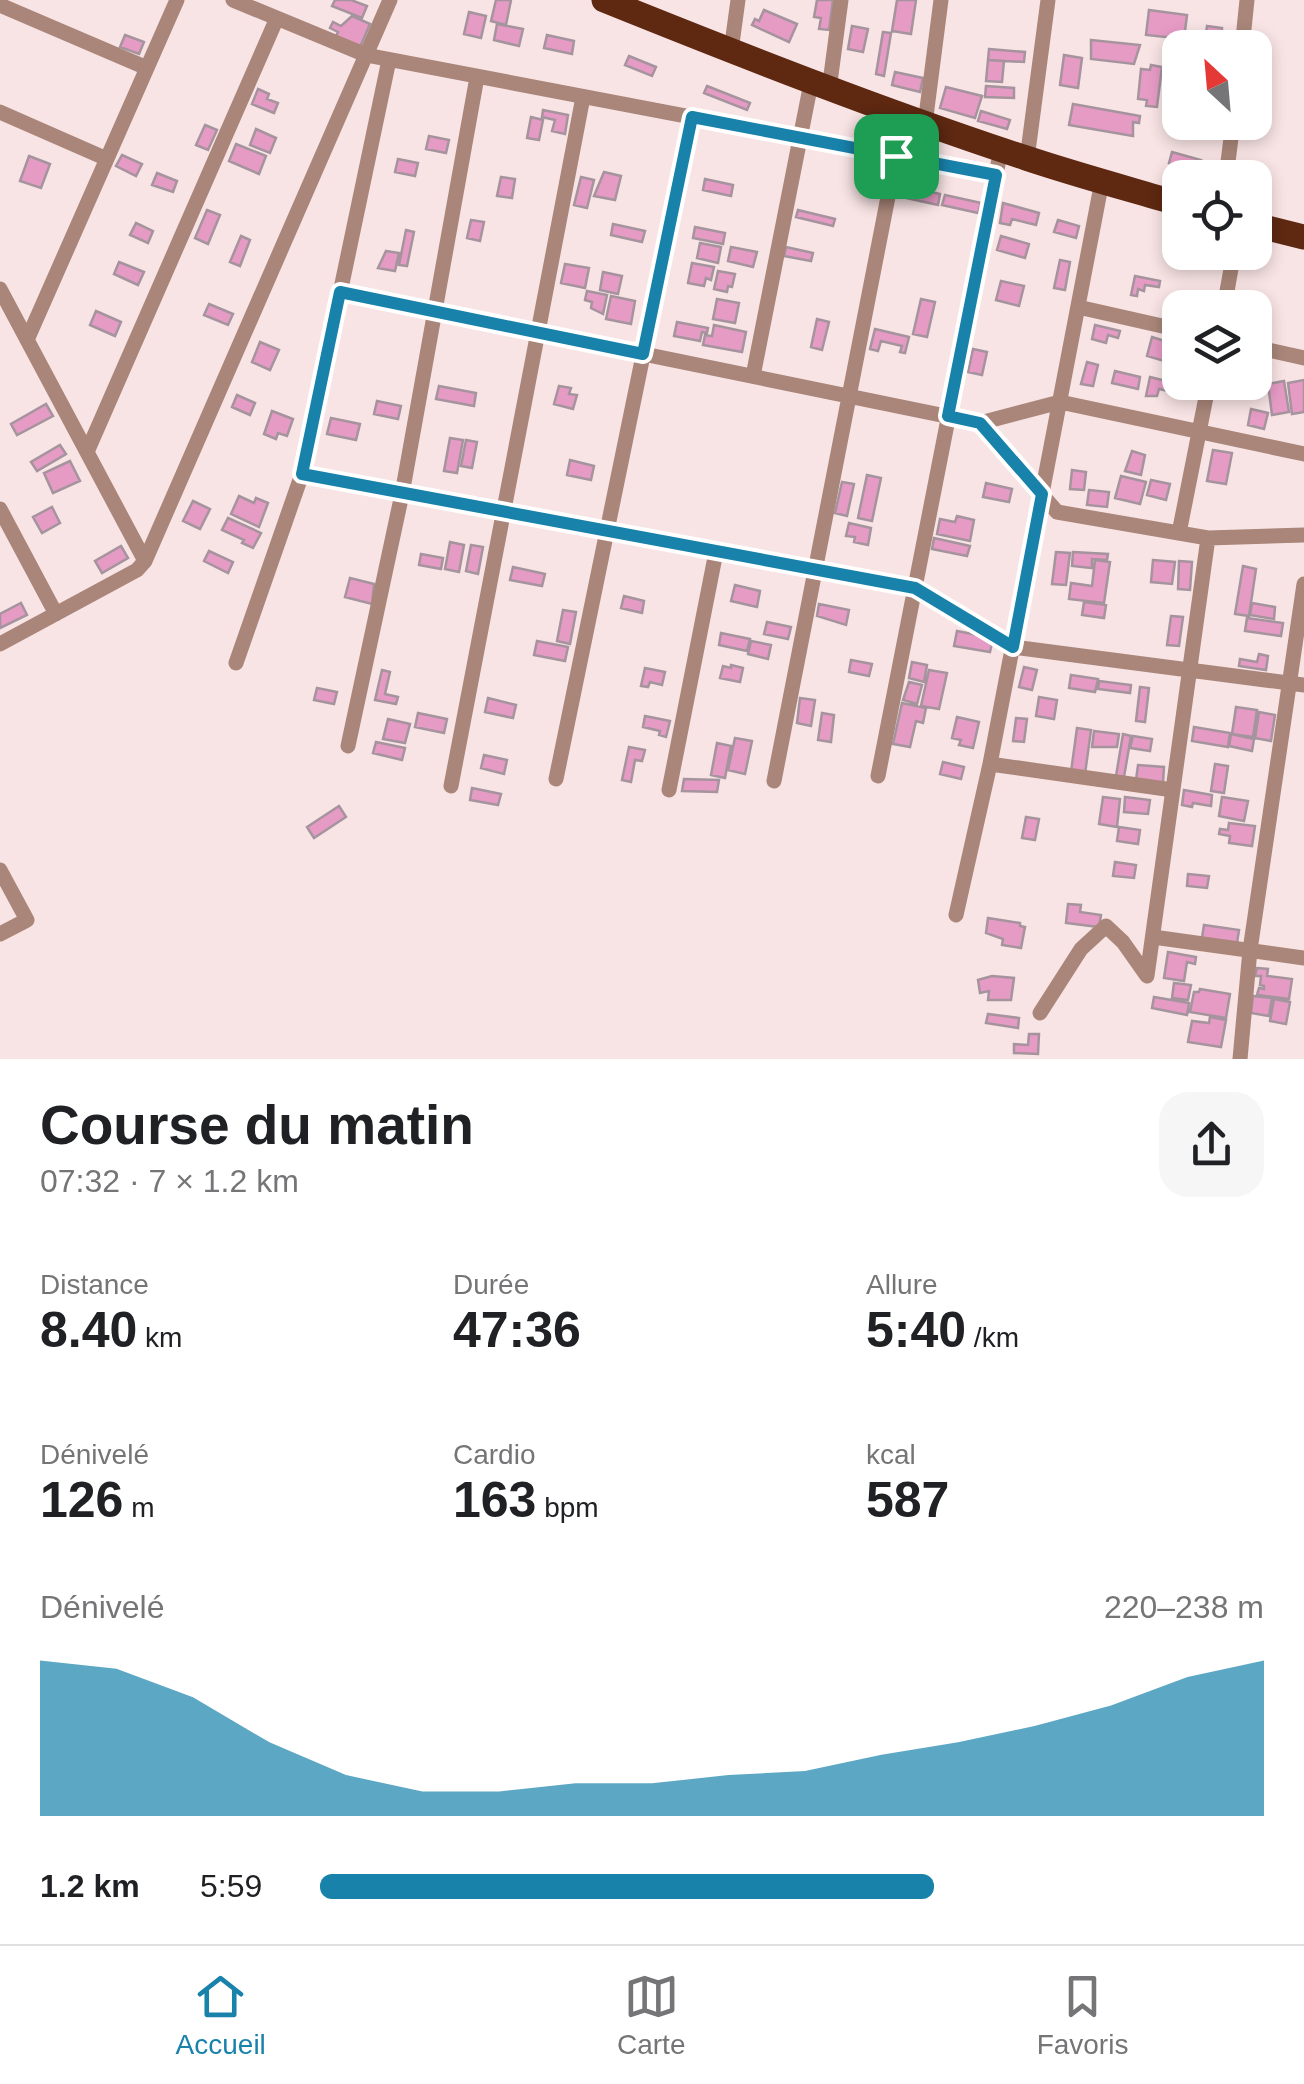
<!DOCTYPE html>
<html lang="fr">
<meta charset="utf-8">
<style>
body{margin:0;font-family:Helvetica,sans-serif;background:#f6f6f6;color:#202124;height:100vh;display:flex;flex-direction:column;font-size:38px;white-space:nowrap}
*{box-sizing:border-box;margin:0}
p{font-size:32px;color:#757577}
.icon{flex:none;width:55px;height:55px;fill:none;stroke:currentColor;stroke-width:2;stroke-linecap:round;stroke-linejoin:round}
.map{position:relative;height:1059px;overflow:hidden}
.drawer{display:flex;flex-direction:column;background:#fff;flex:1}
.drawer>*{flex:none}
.needle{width:65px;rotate:334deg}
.tools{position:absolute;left:1162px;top:30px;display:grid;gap:20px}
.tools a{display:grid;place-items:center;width:110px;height:110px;border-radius:20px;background:#fff;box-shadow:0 5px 15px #0003;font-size:50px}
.pin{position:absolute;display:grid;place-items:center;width:85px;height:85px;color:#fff;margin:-42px;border-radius:20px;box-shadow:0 5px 15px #0006}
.round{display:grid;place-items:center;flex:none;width:105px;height:105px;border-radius:30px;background:#f6f6f6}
.headline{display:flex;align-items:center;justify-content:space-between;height:170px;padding:0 40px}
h1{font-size:55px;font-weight:800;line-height:75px}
.metrics{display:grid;grid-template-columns:repeat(3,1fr);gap:15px;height:170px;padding:10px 40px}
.metrics div{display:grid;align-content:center}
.metrics b{font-size:50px;font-weight:800}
.metrics small{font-size:28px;font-weight:400}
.metrics p{font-size:28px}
.chart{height:280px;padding:20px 40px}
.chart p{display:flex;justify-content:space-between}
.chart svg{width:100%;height:180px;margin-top:10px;fill:#1882ab;opacity:.7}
ul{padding:0 40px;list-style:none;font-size:32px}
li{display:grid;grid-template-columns:160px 120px 1fr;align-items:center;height:75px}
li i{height:25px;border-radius:12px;background:#1882ab}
.menu{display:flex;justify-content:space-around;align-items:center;height:140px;border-top:2px solid #e0e0e0;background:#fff;font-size:28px;color:#757577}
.menu a{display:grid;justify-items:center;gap:5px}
.menu .on{color:#1882ab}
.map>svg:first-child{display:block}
.building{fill:#e69bc5;stroke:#a5949d;stroke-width:2.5}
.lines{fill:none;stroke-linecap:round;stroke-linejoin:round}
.minor{stroke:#a98679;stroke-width:15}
.trunk{stroke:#5e2811;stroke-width:25}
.route-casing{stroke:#fff;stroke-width:20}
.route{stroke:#1882ab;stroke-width:12}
</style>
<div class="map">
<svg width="1304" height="1059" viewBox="0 0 1304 1059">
<rect width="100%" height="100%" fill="#f9e4e5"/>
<path class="building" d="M335 0H351L367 6 362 18 332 6Z
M496 0H511L506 25 491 21Z
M817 0H833L829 30 819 29 821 18 814 17Z
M897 0H916L911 34 892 31Z
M764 10 797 24 789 42 752 25 755 19 759 21Z
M1149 10 1187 15 1184 39 1146 35Z
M469 12 486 16 481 38 464 34Z
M352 16 370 24 360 47 336 36 338 32 330 28 333 22 341 26Z
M497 24 523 29 519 46 494 40Z
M852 26 868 29 863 52 848 49Z
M1207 26 1222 28 1220 43 1225 44V48L1204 47Z
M883 32 891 33 884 76 876 74Z
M125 35 144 42 139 54 120 47Z
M547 35 574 41 572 54 544 48Z
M1091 40 1140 45 1134 64 1091 59Z
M989 49 1025 52 1024 62 988 60Z
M1064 55 1082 58 1078 88 1060 85Z
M629 56 656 67 652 76 625 65Z
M988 60 1004 61 1002 82 986 81Z
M1151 65 1162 67 1157 107 1146 106 1147 100 1138 99 1141 69 1150 70Z
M895 72 923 78 920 92 892 85Z
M707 86 750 103 747 110 704 93Z
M986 86 1014 88V98L985 97Z
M946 87 982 96 975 118 940 108Z
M258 89 269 94 267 99 278 103 274 113 252 104Z
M1073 104 1140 116 1139 123 1133 122V136L1069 125Z
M543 110 568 115 565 134 552 131 555 120 542 117Z
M981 111 1010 120 1007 129 978 121Z
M531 117 543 120 539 140 527 138Z
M205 125 217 130 208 150 196 145Z
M256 129 276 138 270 153 250 145Z
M429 136 449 140 446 153 426 149Z
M236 144 266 156 259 174 229 161Z
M1172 152 1201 160 1198 170 1169 163Z
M122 155 142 164 136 176 116 166Z
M29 156 50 164 41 188 20 181Z
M398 159 418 163 415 176 395 172Z
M604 172 621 176 615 200 594 196Z
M157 173 177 181 173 192 152 185Z
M501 177 515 179 512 198 497 196Z
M581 177 594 180 587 208 574 205Z
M705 179 733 185 731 196 703 190Z
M905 186 940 194 938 205 902 197Z
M945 195 981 203 978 213 942 205Z
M1003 203 1039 213 1036 225 1012 219 1010 225 1000 223Z
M207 210 220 215 208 244 195 238Z
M798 210 835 219 833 226 796 217Z
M471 220 484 222 480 241 467 238Z
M1058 220 1079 226 1076 238 1054 232Z
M136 223 153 231 148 243 130 235Z
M613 224 645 231 642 242 611 235Z
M695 227 725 233 723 244 693 238Z
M406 230 414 232 407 266 399 265Z
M241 236 250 240 240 266 230 262Z
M1001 236 1029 244 1025 258 997 250Z
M700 243 721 247 718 263 697 258Z
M731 247 757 252 753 267 728 261Z
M786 247 813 253 811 261 784 256Z
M386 251 399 253 395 271 378 268Z
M1060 260 1070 262 1065 290 1054 288Z
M119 262 144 272 138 285 114 274Z
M692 263 714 267 711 280 706 278 704 286 688 283Z
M565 264 589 268 585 288 561 283Z
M718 271 735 274 732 287 728 286 727 292 714 289Z
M603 272 622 276 618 294 600 290Z
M1135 276 1160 281 1159 287 1145 285 1144 291 1138 289 1137 296 1131 295Z
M1001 281 1024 286 1019 306 996 300Z
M587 291 607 295 603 314 591 308 592 302 585 300Z
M611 296 635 301 631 324 606 319Z
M717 299 739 303 735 323 713 319Z
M921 299 935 302 927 337 913 334Z
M209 304 233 314 228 325 204 315Z
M96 311 121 322 115 336 90 325Z
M817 319 829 322 822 350 811 347Z
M677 322 708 328 707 333 702 332 700 341 674 336Z
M714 325 746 332 742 352 703 345 705 335 712 336Z
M1095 325 1120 331 1118 338 1108 335 1106 343 1092 339Z
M875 329 909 337 905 353 900 352 902 346 881 341 878 351 870 349Z
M1152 337 1168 342 1164 361 1147 356Z
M260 342 279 350 270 370 252 362Z
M1172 342 1179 344 1171 379 1164 378Z
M973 349 987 352 982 375 968 372Z
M1087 362 1098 365 1093 386 1081 384Z
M1115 371 1140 377 1138 389 1112 383Z
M1150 377 1170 382 1168 391 1159 389 1157 396H1146Z
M1304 380V412L1292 414 1288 383Z
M1284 381 1289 412 1272 415 1268 384Z
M439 386 476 393 474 406 436 399Z
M559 386 571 388 569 394 577 395 573 409 554 404Z
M237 395 255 403 250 415 232 407Z
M377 401 401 406 398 419 374 414Z
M46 404 53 416 17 435 11 424Z
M1251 409 1268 413 1264 429 1248 425Z
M272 411 293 419 287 436 278 433 276 439 264 434Z
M331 418 360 424 356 440 327 434Z
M450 438 463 440 457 473 444 471Z
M466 440 477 442 472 468 461 466Z
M60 445 66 454 37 471 31 462Z
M1213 450 1232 453 1226 484 1207 481Z
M1132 451 1145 455 1141 475 1125 471Z
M570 460 594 466 591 480 567 475Z
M70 461 80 481 53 493 44 473Z
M1072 470 1086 472 1084 490 1070 489Z
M867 475 881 478 872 521 858 518Z
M1121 476 1146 482 1140 504 1115 498Z
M1151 480 1170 484 1166 500 1147 495Z
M842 482 854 484 847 516 835 513Z
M986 483 1012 489 1009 502 983 497Z
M1089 490 1109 492 1107 507 1087 505Z
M239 496 254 503 256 498 268 503 259 527 231 514Z
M193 501 210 509 200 529 183 521Z
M52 507 60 523 42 533 33 517Z
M957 516 974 520 970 541 937 534 940 519 955 522Z
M228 518 261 533 253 548 242 543 244 540 222 530Z
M849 523 871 528 868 545 854 542 855 537 846 536Z
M934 538 970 546 967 556 932 549Z
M450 542 464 545 459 572 445 569Z
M471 545 483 547 478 574 466 571Z
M121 546 128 558 102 573 95 561Z
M209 551 233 562 228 573 204 561Z
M1056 552 1070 553 1066 585 1052 584Z
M1073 552 1108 554 1107 560 1092 559V568L1072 566Z
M421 554 443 558 441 569 419 565Z
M1095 560 1110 562 1104 603 1069 599 1071 583 1092 586Z
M1153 560 1175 562 1172 584 1151 582Z
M1179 561 1192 562 1190 590 1178 589Z
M1243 566 1256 569 1249 616 1235 614Z
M513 567 545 574 542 586 510 580Z
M350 578 374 584 372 604 345 597Z
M735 585 760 591 757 607 731 601Z
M624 596 644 601 642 613 621 608Z
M1084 602 1106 605 1104 618 1082 615Z
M21 603 27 615 0 628V614Z
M1252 603 1275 607 1274 619 1250 615Z
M819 604 849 610 846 625 817 616Z
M563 610 576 612 570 644 557 641Z
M1171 616 1183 617 1179 646 1167 645Z
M1247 618 1283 623 1281 636 1245 631Z
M767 622 791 627 788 639 764 634Z
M957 631 993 638 990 652 954 646Z
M721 633 750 639 747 651 719 645Z
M537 641 568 647 565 661 534 655Z
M751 641 771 645 768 659 748 654Z
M1259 654 1268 656 1266 670 1239 666 1240 659 1257 662Z
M851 660 872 664 869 676 849 672Z
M912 662 927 665 924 682 909 678Z
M731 665 743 668 740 682 720 678 723 666 731 668Z
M1024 667 1037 670 1032 690 1019 687Z
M645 668 665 672 662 685 650 682 648 687 641 686Z
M382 670 390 672 385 694 398 697 396 704 375 700Z
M929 670 947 673 939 709 921 706Z
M1071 675 1098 679 1095 692 1069 688Z
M1099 681 1131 685 1130 693 1098 689Z
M909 682 922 685 917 704 903 700Z
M1140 687 1149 688 1145 722 1136 721Z
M317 688 337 692 334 704 314 700Z
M1039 697 1057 700 1054 719 1036 716Z
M488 698 516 705 513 718 485 712Z
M800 698 815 700 811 726 797 723Z
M902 703 926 708 923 723 916 721 910 747 893 744Z
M1236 707 1257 710 1253 737 1232 734Z
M1259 712 1275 715 1271 741 1255 738Z
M418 713 447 719 444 733 415 727Z
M822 713 834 715 831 742 818 740Z
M645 716 670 721 666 737 659 735 660 731 643 727Z
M957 717 979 722 973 748 959 745 961 740 952 738Z
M1016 718 1027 719 1024 742 1013 741Z
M388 719 410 724 405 743 383 739Z
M1194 727 1230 733 1228 747 1192 741Z
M1077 728 1091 730 1085 774 1071 772Z
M1094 731 1119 734 1117 747H1092Z
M1123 734 1131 736 1124 777 1116 776Z
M1231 734 1254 739 1252 751 1229 746Z
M1133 736 1152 739 1150 751 1130 748Z
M735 738 752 741 745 774 728 770Z
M376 742 405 748 402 760 373 753Z
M717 743 731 746 725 778 711 775Z
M629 747 645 750 642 761 635 760 631 782 622 780Z
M484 755 507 760 504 774 481 768Z
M943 762 964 767 961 779 940 774Z
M1215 764 1228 766 1224 793 1211 791Z
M1138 765 1164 767 1163 783 1136 780Z
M684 779 719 780 717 792 682 791Z
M472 788 501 794 498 805 470 800Z
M1184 790 1212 795 1211 806 1193 803 1192 807 1182 805Z
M1103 797 1120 799 1117 827 1099 824Z
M1125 797 1150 800 1148 814 1124 812Z
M1222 797 1248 801 1244 821 1219 816Z
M339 806 346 817 314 838 307 827Z
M1026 817 1039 819 1035 840 1022 838Z
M1229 823 1255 826 1252 846 1229 843 1230 836 1219 834 1220 829 1228 830Z
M1119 827 1140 830 1138 844 1117 841Z
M1115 862 1136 865 1134 878 1113 876Z
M1188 874 1209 876 1207 888 1187 886Z
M1068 904 1081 905 1080 912 1101 915 1099 927 1066 923Z
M988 918 1020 923V926L1025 927 1021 948 1002 945 1003 939 986 933Z
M1204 925 1239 930 1237 943 1202 938Z
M1168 952 1196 957 1195 964 1187 962 1184 981 1164 978Z
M1257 968 1268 969 1267 976 1292 979 1289 999 1257 995 1259 988 1264 989V986L1260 985 1261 976H1255Z
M992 976 1014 978 1011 1000H988L989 991 980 993 978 980Z
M1174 983 1191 985 1188 1000 1172 998Z
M1200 989 1230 994 1226 1018 1190 1012 1194 992H1199Z
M1253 996 1272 998 1269 1016 1251 1013Z
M1154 997 1189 1003 1187 1015 1152 1008Z
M1274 999 1290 1002 1286 1024 1270 1021Z
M988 1014 1019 1018 1018 1028 986 1023Z
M1210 1017 1226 1020 1221 1047 1188 1042 1192 1021 1209 1023Z
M1029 1034H1039L1038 1054 1014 1053V1044L1028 1045Z"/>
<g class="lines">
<path class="minor" d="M233 0 366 55 996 175
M0 5 147 68
M1242 48 1247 0
M731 51 738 0
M829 90 841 0
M0 112 107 159
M925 124 941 0
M1027 159 1048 0
M1226 178 1233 122
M0 289 145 561
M341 292 980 423 1060 402 1304 454
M1078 307 1180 330
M1224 308 1234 252
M27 340 177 0
M1255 347 1304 358
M753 376 811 83
M980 423 1057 512 1208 538 1304 535
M87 452 277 18
M302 474 915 589 1013 647 1304 685
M0 509 56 614
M1179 533 1209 382
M0 644 137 570 145 561 390 0
M236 663 302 474 389 60
M348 746 402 494 477 77
M990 764 1173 790
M878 776 1001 149
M556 779 692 117
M774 781 896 156
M451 786 583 97
M669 790 716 552
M0 870 27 920 0 934
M956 915 990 764 1102 181
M1153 937 1304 958
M1040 1013 1081 949 1106 926 1123 942 1147 976 1208 538
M1240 1059 1250 950 1304 584"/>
<path class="trunk" d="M604 0C743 56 883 111 1026 158 1077 175 1129 189 1180 204
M1255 225 1304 237"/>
</g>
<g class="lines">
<defs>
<path id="route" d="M692 117 996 175 948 416 980 423 1042 494 1013 647 915 588 302 474 340 292 643 354Z"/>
</defs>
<use href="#route" class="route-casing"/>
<use href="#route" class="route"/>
</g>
</svg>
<div class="tools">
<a><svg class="needle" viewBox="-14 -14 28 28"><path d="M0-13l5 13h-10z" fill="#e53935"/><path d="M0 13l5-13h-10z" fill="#757577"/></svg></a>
<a><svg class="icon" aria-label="locate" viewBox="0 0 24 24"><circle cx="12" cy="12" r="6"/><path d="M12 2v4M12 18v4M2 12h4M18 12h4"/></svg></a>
<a><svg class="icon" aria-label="layers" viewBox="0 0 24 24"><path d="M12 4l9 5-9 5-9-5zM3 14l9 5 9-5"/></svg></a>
</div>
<div class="pin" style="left:896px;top:156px;background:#1e9e55"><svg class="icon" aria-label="arrive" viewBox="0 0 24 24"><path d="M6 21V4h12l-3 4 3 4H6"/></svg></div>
</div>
<section class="drawer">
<div class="headline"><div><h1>Course du matin</h1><p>07:32 · 7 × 1.2 km</p></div><a class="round"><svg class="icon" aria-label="share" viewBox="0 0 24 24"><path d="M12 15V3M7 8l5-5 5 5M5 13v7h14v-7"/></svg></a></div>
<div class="metrics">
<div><p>Distance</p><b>8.40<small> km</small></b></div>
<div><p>Durée</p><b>47:36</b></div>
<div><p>Allure</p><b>5:40<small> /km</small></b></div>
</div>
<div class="metrics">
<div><p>Dénivelé</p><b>126<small> m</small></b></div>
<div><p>Cardio</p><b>163<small> bpm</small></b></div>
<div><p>kcal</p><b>587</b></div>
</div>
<div class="chart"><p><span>Dénivelé</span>220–238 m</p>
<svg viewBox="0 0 160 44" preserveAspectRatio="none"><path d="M0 44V6L10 8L20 15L30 26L40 34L50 38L60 38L70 36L80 36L90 34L100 33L110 29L120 26L130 22L140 17L150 10L160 6V44z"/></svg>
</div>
<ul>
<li><b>1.2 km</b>5:59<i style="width:65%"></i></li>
</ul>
</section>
<nav class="menu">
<a class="on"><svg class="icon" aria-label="home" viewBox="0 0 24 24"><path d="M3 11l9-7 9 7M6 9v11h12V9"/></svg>Accueil</a>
<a><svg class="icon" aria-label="map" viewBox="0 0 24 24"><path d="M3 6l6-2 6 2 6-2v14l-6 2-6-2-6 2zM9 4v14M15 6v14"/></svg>Carte</a>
<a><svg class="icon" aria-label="saved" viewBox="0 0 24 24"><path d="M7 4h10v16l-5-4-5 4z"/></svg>Favoris</a>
</nav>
